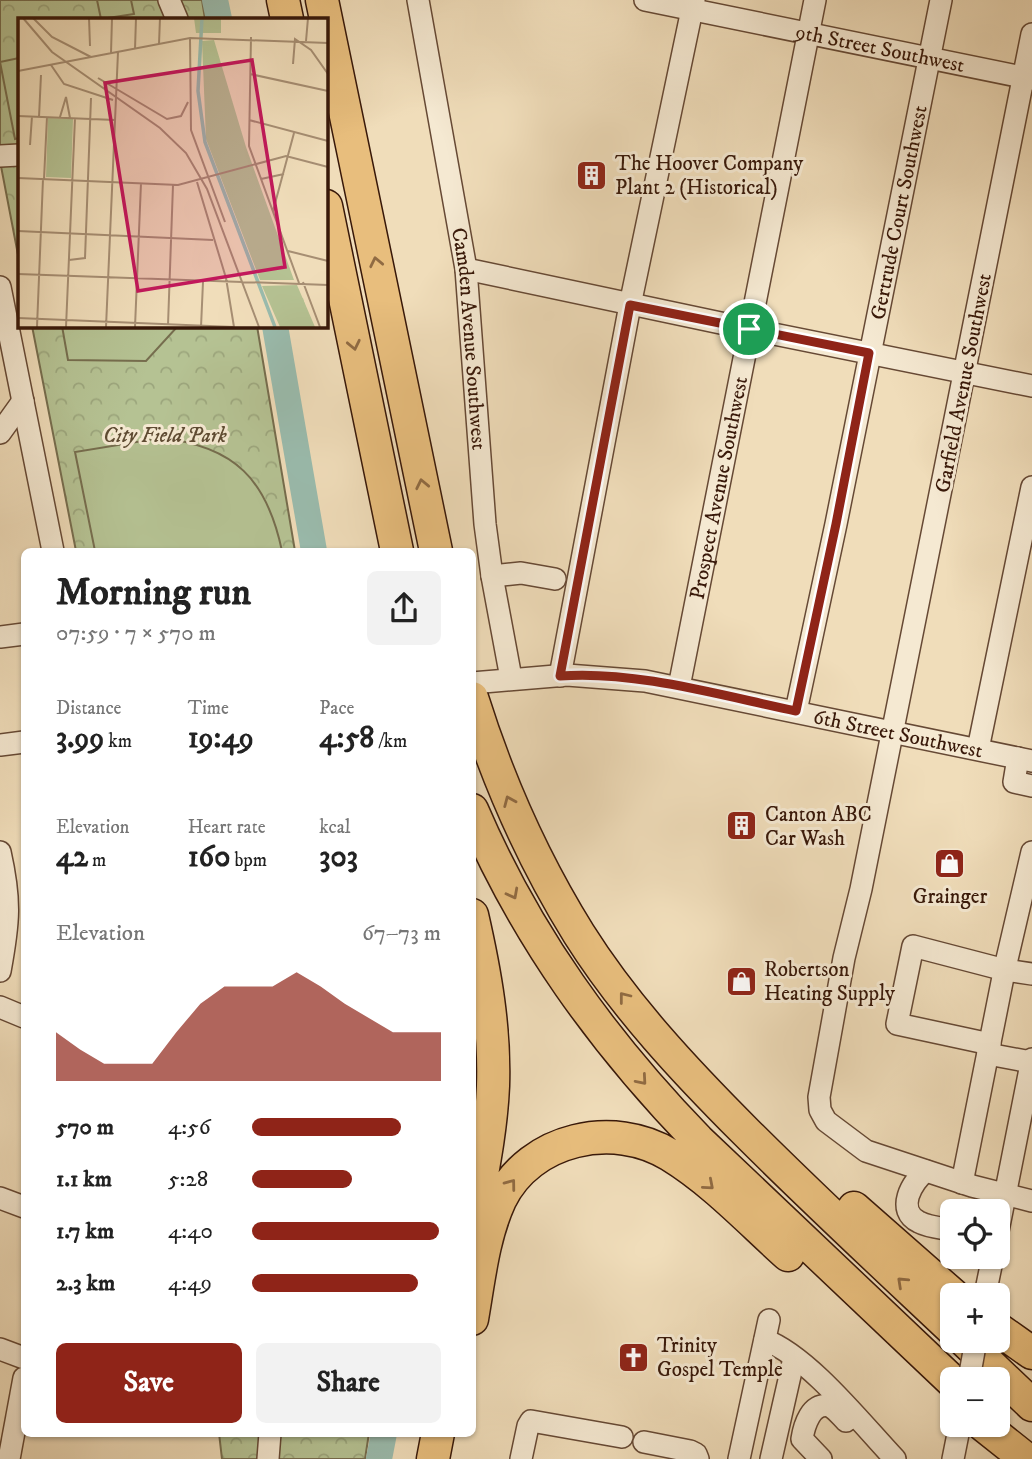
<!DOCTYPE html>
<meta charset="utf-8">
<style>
body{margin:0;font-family:"IM FELL DW Pica",serif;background:#f2f2f2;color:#222;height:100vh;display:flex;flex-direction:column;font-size:26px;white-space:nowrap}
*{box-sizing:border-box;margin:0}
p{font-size:23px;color:#767676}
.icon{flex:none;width:38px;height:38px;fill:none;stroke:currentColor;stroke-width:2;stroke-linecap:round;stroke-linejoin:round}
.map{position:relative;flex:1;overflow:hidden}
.sheet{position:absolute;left:21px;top:548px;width:455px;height:889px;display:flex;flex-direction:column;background:#fff;border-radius:10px;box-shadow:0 2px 5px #0004}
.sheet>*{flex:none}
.controls{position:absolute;left:940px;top:1199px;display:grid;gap:14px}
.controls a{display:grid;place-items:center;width:70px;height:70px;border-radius:10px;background:#fff;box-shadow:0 2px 5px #0004;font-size:35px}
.pin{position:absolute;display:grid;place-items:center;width:60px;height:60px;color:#fff;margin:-30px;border:4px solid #fff;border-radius:50%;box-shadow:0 2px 7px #0007}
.round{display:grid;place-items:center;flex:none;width:74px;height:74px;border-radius:10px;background:#f2f2f2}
.head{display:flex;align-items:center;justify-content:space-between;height:119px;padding:0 35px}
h1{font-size:38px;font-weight:700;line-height:52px}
.stats{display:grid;grid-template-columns:repeat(3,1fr);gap:10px;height:119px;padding:7px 35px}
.stats div{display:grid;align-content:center}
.stats b{font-size:30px;font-weight:700}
.stats small{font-size:19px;font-weight:400}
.stats p{font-size:19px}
.chart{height:196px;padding:14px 35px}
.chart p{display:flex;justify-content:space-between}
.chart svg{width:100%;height:126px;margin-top:7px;fill:#8f2418;opacity:.7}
.action{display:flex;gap:14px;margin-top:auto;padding:14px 35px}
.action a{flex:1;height:80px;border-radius:10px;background:#8f2418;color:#fff;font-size:28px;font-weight:700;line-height:80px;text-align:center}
.action a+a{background:#f2f2f2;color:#222}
ul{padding:0 35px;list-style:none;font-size:23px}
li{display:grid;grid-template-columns:112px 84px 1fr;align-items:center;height:52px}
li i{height:18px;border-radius:9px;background:#8f2418}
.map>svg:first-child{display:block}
.forest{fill:url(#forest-crowns);stroke:#766d4e;stroke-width:2}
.garden{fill:#b5c293;stroke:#766d4e;stroke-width:2}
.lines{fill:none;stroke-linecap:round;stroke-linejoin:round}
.river{stroke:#9abcae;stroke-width:26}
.minor-casing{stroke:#664935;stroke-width:24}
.highway-casing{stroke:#381809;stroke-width:35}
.minor{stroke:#f5e9d2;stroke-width:21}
.highway{stroke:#e8be7d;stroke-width:32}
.minor-bridge-casing{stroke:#664935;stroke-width:24;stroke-linecap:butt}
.minor-bridge{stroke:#f5e9d2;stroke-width:21}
.oneway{stroke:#906b43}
.route-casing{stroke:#fff;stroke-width:14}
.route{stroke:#8f2418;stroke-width:9}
.labels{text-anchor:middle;stroke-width:6;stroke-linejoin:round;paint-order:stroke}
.street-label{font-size:21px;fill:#381809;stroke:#f5e9d2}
.poi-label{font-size:21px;fill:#381809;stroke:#f5e9d2;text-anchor:start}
.park-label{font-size:21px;font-style:italic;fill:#5e4b32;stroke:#f5e9d2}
.inset-river{fill:none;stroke:#9abcae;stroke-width:3.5}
.inset-road{fill:none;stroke:#a68e73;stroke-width:2}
.view{fill:#c2185b;fill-opacity:0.15;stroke:#c2185b;stroke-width:3.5}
.inset-edge{fill:none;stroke:#381809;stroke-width:3.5}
</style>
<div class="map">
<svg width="1032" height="1459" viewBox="0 0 1032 1459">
<defs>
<pattern id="forest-crowns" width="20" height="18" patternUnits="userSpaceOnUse" patternTransform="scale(1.75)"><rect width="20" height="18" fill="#b5c293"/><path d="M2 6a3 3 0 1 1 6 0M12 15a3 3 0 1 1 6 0" fill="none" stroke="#9ca67d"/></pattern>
</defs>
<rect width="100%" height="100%" fill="#f0ddba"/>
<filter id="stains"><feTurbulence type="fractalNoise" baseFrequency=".00286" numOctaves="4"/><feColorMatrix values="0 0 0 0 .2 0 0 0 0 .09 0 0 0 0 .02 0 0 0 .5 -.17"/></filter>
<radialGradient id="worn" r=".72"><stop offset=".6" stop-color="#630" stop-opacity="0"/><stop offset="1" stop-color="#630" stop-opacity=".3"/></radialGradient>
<path class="forest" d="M0 0H202L205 19H19V260L0 161Z
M32 326H257L295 551H76Z
M219 1433H369L365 1459H222Z"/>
<path class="garden" d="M97 0H131L134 14 101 19Z
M19 58V138L15 139 0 62Z
M62 326H178L146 361 68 360Z
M161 438C235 446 267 480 282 551H95L75 452Z"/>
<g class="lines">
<path class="river" d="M215 0 219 19
M275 326 314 551
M379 1459 384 1433"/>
<defs>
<g id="minor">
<path d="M169 0 177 19"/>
<path id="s1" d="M418 0 466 269 485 524 492 576 511 678"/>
<path id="s2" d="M645 0 1032 79"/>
<path d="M1032 34 861 889 844 958 819 1097 820 1110 826 1121 866 1151 972 1186 1032 1201"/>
<path d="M0 156 19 155"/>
<path d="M466 269 749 329 1032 386"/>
<path d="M0 287 53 551"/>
<path d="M0 433 23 401"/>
<path d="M492 576 521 573 555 579"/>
<path d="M0 637 24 634"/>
<path d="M560 676 630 305 694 0"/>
<path id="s3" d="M472 683 567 675 645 681 1032 761"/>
<path id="s4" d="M679 687 815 0"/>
<path id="s5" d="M796 711 836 524 941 0"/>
<path d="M0 745 24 742"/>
<path d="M978 749 1032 487"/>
<path d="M1018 758 1014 782 1032 786"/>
<path d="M0 852C11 901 9 922 0 971"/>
<path d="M0 1007 24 1017"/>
<path d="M990 1044 897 1024 913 946 1005 970 1032 974"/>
<path d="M988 1054 1031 1062"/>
<path d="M926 1171C912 1181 895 1211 919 1222 928 1227 942 1228 952 1230"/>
<path d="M962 1183 1004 972 1032 852"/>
<path d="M0 1198 24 1207"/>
<path d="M998 1231 1032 1059"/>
<path d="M985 1295 993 1256"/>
<path d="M765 1340C808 1356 862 1424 895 1459"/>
<path d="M0 1349 24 1358"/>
<path d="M644 1442 690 1451 696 1454 698 1459"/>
<path d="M9 1459 24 1378"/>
<path d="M268 1459 270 1433"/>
<path d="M521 1459 528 1426 531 1421 622 1437"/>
<path d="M739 1459 769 1320"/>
<path d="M771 1459 794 1358"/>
<path d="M821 1459 802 1439C804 1426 811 1402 829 1406 835 1408 841 1416 846 1421"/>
<path d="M953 1459 960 1424"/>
</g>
<path id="highway" d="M283 0 287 19
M322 0 436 551
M326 206 397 551
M472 698C498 781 533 860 579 934 625 1007 685 1071 746 1132 813 1199 883 1264 952 1329
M472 810C526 936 603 1042 698 1140L952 1381
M472 915C485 972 495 1028 493 1086 491 1134 480 1183 472 1230
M854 1208 953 1295
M472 1319C479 1279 483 1237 500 1200 530 1138 614 1120 670 1155 714 1182 750 1221 788 1255
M998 1329 1032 1353
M964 1340 1032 1405
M982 1424 1026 1459
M433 1459 438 1433"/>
</defs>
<use href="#minor" class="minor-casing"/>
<use href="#highway" class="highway-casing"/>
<use href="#minor" class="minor"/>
<use href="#highway" class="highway"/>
<defs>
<path id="minor-bridge" d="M969 1379 976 1340"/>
</defs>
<use href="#minor-bridge" class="minor-bridge-casing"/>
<use href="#minor-bridge" class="minor-bridge"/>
</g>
<defs><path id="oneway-chevron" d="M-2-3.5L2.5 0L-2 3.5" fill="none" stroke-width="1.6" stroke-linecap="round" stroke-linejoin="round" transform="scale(1.75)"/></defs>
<g class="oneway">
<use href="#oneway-chevron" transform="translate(376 262) rotate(-102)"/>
<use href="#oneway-chevron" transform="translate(354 345) rotate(78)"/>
<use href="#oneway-chevron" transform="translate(422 484) rotate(-102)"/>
<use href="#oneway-chevron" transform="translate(509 801) rotate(-113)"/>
<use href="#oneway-chevron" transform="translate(513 894) rotate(62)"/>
<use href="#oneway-chevron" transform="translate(624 997) rotate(-128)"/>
<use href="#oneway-chevron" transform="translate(642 1080) rotate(49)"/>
<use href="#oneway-chevron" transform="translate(511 1184) rotate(-53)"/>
<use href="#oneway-chevron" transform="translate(709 1185) rotate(41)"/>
<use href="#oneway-chevron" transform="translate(902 1282) rotate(-137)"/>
</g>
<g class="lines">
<defs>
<path id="route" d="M630 305 869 353 836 524 796 711C723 696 634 670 560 676Z"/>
</defs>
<use href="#route" class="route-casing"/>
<use href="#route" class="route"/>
</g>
<defs>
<symbol id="building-square" viewBox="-11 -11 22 22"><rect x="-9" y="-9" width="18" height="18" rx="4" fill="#8f2418" stroke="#f5e9d2"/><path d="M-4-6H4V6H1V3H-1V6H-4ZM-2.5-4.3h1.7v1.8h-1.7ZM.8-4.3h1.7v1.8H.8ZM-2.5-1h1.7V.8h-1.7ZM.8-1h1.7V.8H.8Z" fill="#fff"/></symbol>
<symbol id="shop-square" viewBox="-11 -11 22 22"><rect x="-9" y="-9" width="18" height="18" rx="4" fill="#8f2418" stroke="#f5e9d2"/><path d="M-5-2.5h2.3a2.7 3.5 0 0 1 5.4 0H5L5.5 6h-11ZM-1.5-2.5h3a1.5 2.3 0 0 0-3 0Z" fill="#fff"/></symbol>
<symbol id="church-square" viewBox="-11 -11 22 22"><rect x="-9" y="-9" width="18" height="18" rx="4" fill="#8f2418" stroke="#f5e9d2"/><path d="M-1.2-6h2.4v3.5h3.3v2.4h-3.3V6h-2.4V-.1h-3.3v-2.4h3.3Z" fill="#fff"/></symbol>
</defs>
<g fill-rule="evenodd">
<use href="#building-square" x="574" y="158" width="35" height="35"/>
<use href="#building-square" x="724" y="808" width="35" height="35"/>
<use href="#shop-square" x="932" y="846" width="35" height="35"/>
<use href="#shop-square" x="724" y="964" width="35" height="35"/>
<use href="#church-square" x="616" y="1340" width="35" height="35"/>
</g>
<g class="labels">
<g class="street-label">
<text dy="7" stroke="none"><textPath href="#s2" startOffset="240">9th Street Southwest</textPath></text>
<text dy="7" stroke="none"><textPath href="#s5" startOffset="509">Gertrude Court Southwest</textPath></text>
<text dy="7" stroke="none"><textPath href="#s1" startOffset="343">Camden Avenue Southwest</textPath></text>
<text transform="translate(963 383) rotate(-79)" y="7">Garfield Avenue Southwest</text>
<text dy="7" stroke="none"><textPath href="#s4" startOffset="203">Prospect Avenue Southwest</textPath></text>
<text dy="7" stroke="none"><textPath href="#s3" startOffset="432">6th Street Southwest</textPath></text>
</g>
<g class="poi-label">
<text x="615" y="170">The Hoover Company<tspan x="615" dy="24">Plant 2 (Historical)</tspan></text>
<text x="765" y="821">Canton ABC<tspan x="765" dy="24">Car Wash</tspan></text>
<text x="950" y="903" text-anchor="middle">Grainger</text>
<text x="764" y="976">Robertson<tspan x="764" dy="24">Heating Supply</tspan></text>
<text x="657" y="1352">Trinity<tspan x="657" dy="24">Gospel Temple</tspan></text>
</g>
<g class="park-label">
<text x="165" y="442">City Field Park</text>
</g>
</g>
<g transform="translate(18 18)">
<rect width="310" height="310" fill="#f0ddba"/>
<path d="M176 0H203V15H178ZM196 22 228 129 276 262H242L188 121 184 23ZM30 100 55 101 53 160 28 159ZM279 267 297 309H262L244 268Z" fill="#b5c293"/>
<path d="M202 121 216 123 227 131 231 143 205 149 192 126ZM236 159 246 187 226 190 217 183 211 167ZM249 200 258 225 235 234 230 223 232 211 238 201ZM262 230 266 240 244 249 240 238ZM285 280 291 302 271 303 263 285Z" fill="#b5c293"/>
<path class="inset-river" d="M184 0 180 73 187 124 257 309"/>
<path class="inset-road" d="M5 0 34 34 142 110 168 135 189 171 241 309M15 0 34 19 73 39M71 0 72 28M233 19 231 128 281 265M0 20V53M172 20 173 112 207 204M288 23 290 0M141 26 142 0M117 31 118 0M93 35 94 0M275 46 277 21 293 32 310 56M33 47 46 66 95 82M0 53 172 20 310 25M232 56 310 73M80 60 149 101 163 98 170 84M0 98 97 102M21 99 23 57M42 99 48 79 52 100M231 102 310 123M12 127 14 98M0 160 160 167 268 138 310 149M26 161 29 99M243 161 266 156M179 164 208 260 216 309M255 193 276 115M0 213 195 222M270 233 310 243M51 242 67 240 73 80M0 256 310 267M285 264 302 309M0 300 216 309M150 307 155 167M19 309 25 161M48 309 57 100M88 309 100 34M117 309 123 165M183 309 185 264"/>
<path class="view" d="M234 42 267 249 120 273 87 65Z"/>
<rect width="310" height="310" class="inset-edge"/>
</g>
<rect width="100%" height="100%" filter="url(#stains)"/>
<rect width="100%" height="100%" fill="url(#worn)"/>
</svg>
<div class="controls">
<a><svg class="icon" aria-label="locate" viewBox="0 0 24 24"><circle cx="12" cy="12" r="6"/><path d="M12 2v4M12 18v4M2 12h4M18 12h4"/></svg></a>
<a>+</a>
<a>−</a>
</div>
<div class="pin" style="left:749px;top:329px;background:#1e9e55"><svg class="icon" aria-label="arrive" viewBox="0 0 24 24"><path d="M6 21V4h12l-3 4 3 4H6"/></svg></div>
<section class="sheet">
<div class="head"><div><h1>Morning run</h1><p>07:59 · 7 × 570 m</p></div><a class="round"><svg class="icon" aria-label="share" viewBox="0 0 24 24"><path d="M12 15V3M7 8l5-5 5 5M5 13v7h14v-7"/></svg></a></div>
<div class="stats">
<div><p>Distance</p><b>3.99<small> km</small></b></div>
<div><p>Time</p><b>19:49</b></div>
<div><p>Pace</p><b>4:58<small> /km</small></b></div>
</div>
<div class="stats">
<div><p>Elevation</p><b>42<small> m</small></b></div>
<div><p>Heart rate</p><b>160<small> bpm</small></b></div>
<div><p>kcal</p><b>303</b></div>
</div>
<div class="chart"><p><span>Elevation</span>67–73 m</p>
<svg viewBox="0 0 160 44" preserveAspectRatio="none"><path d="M0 44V27L10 33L20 38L30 38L40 38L50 27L60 17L70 11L80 11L90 11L100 6L110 11L120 17L130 22L140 27L150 27L160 27V44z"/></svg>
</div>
<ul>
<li><b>570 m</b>4:56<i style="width:79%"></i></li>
<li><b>1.1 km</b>5:28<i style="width:53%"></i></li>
<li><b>1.7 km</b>4:40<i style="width:99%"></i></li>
<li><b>2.3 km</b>4:49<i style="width:88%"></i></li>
</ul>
<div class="action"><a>Save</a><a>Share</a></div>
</section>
</div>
